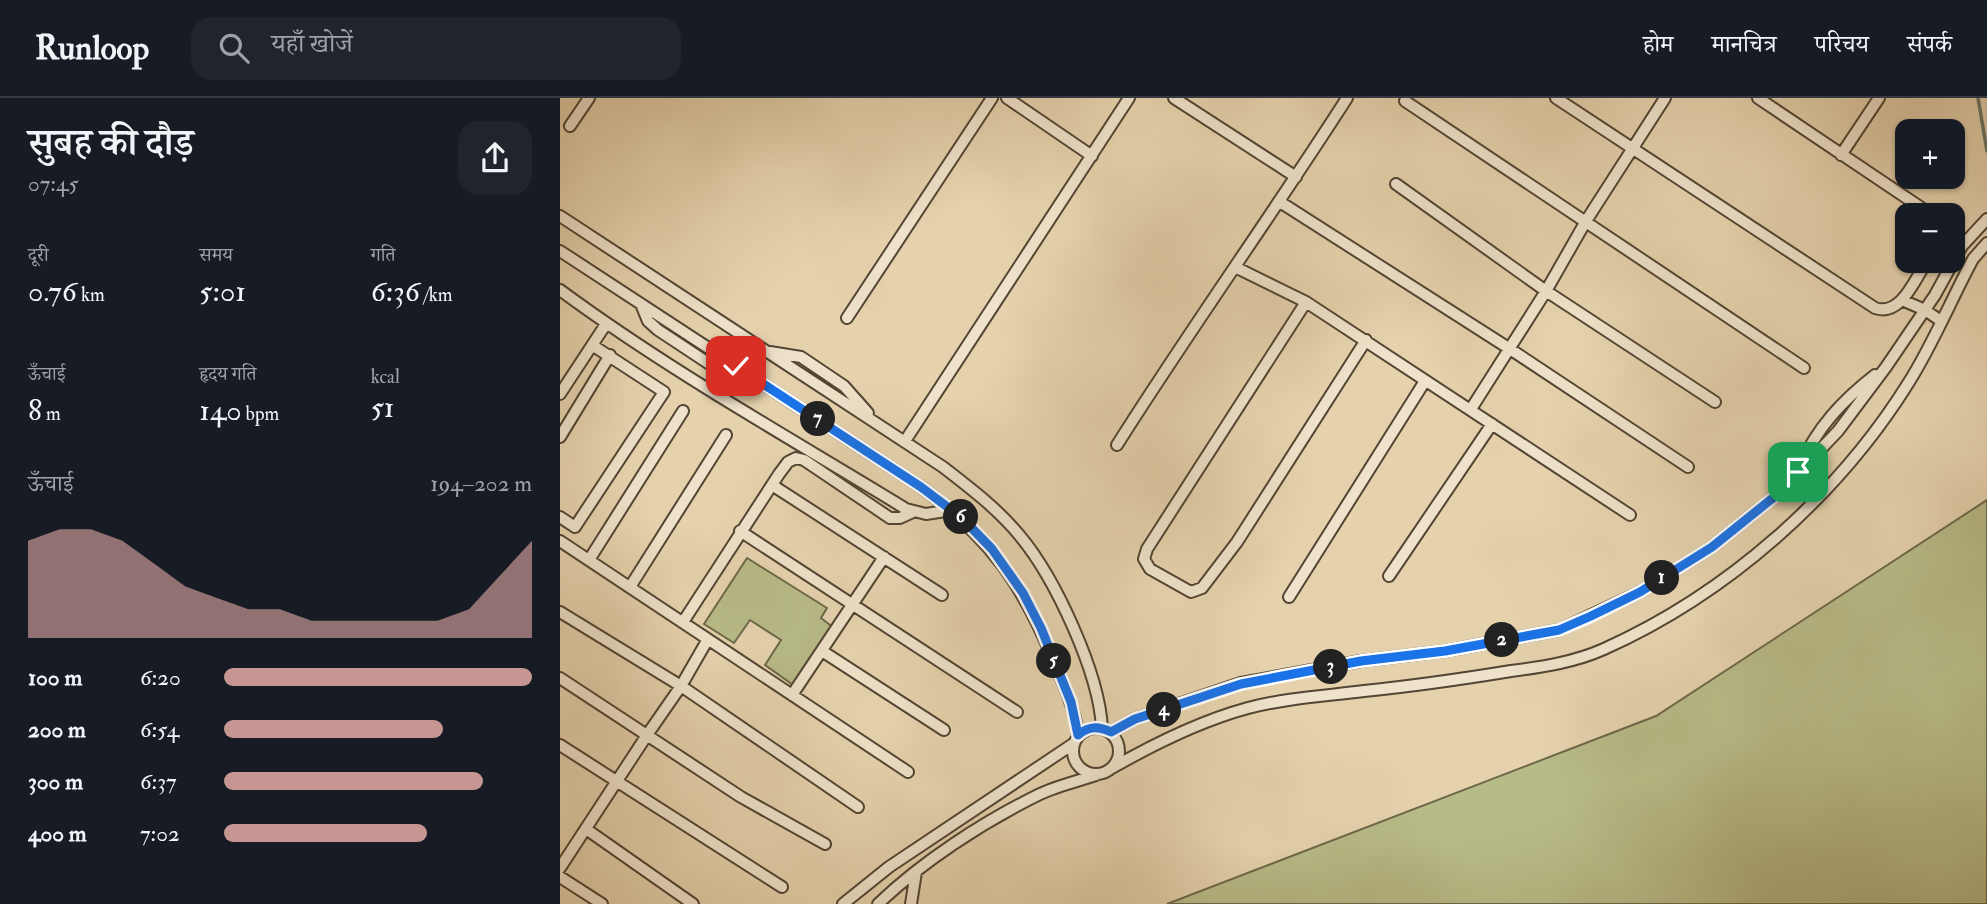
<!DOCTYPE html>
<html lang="hi">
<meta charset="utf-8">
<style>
body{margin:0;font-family:"IM FELL Double Pica","Noto Serif Devanagari",serif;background:#20242c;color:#f1f3f6;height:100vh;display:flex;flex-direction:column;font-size:26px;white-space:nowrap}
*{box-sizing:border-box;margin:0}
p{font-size:23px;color:#9ea1a6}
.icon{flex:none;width:38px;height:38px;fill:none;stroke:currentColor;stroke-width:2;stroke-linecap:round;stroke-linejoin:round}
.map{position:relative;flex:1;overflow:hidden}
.details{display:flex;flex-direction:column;background:#171b24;width:560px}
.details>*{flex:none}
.fabs{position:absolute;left:1335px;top:21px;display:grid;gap:14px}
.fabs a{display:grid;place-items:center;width:70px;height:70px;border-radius:14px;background:#171b24;box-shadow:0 2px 5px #0004;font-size:35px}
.pin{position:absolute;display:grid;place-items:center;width:60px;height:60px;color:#fff;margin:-30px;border-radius:14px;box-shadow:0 4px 10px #0006}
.km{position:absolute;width:35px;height:35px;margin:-18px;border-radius:50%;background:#222;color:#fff;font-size:19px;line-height:35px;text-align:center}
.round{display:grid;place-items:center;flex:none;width:74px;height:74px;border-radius:21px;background:#20242c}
.summary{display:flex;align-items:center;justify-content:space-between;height:119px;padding:0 28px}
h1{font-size:38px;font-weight:600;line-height:52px}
.metrics{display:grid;grid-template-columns:repeat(3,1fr);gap:10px;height:119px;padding:7px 28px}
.metrics div{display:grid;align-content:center}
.metrics b{font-size:30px;font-weight:600}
.metrics small{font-size:19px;font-weight:400}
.metrics p{font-size:19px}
.chart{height:196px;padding:14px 28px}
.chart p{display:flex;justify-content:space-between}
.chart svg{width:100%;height:126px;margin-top:7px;fill:#c59692;opacity:.7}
ul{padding:0 28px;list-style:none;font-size:23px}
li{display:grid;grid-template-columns:112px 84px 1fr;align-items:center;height:52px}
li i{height:18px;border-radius:9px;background:#c59692}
header{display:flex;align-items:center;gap:42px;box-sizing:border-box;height:98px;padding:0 35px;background:#171b24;border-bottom:2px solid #363941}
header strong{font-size:33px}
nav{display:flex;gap:38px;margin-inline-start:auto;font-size:24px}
.search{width:490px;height:63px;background:#20242c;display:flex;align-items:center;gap:18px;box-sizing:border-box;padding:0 24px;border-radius:21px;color:#9ea1a6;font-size:26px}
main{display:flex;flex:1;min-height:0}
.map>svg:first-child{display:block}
.green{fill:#b7bb88;stroke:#6c6849;stroke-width:2}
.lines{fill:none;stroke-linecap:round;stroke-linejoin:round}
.stream{stroke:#687769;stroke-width:3.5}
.minor-casing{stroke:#534533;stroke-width:14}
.minor{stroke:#eee2ca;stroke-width:10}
.route-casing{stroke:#fff;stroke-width:14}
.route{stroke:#1a73e8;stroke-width:9}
</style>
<header>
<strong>Runloop</strong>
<div class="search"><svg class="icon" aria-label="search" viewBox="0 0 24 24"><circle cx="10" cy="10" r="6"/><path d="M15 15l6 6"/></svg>यहाँ खोजें</div>
<nav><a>होम</a><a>मानचित्र</a><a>परिचय</a><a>संपर्क</a></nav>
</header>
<main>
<section class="details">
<div class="summary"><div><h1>सुबह की दौड़</h1><p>07:45</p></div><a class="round"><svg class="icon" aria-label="share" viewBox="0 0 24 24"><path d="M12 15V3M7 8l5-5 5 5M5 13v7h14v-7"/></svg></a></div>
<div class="metrics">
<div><p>दूरी</p><b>0.76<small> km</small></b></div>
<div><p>समय</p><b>5:01</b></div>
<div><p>गति</p><b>6:36<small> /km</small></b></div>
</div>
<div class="metrics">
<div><p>ऊँचाई</p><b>8<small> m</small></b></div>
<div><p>हृदय गति</p><b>140<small> bpm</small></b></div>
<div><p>kcal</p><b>51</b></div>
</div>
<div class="chart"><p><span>ऊँचाई</span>194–202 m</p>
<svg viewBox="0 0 160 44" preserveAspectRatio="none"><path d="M0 44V10L10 6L20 6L30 10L40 18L50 26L60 30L70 34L80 34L90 38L100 38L110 38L120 38L130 38L140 34L150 22L160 10V44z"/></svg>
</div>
<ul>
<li><b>100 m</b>6:20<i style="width:100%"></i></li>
<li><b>200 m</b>6:54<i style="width:71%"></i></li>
<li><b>300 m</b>6:37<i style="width:84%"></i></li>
<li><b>400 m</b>7:02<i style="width:66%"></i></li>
</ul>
</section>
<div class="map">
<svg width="1427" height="806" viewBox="0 0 1427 806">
<rect width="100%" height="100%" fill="#e5d2ad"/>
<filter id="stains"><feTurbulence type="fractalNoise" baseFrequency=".00286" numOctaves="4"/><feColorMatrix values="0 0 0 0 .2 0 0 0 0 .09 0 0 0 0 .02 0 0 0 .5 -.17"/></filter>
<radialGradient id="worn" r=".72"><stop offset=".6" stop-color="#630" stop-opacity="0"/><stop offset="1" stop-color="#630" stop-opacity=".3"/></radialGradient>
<path class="green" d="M1427 402V806H607L1096 618Z
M187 460 267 510 261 520 274 530 236 589 205 567 221 542 190 522 174 545 144 526Z"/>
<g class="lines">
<path class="stream" d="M1418 0 1427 53"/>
<defs>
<path id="minor" d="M447 0 532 58
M614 0 736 79
M996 0 1315 210C1341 219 1355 181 1367 163
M1198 0 1372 117
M845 3 1244 270
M10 28 29 0
M1281 57 1319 0
M836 86 986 193 1155 304
M720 104 950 251 1128 369
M0 118 383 369C410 390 438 411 460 438 495 480 539 574 542 630
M0 153 361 389C430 440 463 486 495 566 505 589 515 612 518 637
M675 169 746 204 1070 417
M0 192C110 273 230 340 346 411L366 416 392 412
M1342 202 1365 212 1381 223
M746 204 587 451 584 461 590 471 631 494 642 490 677 444 806 242
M81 206 88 223 98 232 151 267 176 268
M287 220 432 0
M210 254 241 259 284 288 308 315
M0 296 46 226
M911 311 986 193 1026 123 1105 0
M0 339 50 257
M345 343 569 0
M557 347C631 230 712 117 787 0
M1240 369C1256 330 1283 302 1315 277
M212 387 382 497
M0 419 15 429 104 294 32 247
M180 433 457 614
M0 443 348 674
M29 462 123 313
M829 478 932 326
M70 489 166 337
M729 499 865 283
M0 514 121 588 298 709
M123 524 219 376 228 364 236 360 244 362 330 420H340L353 414
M262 553 384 632
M0 580 181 699 265 746
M232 597 324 459
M513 653a23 23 0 1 1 46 0a23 23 0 1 1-46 0Z
M551 634 575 621 681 585 801 563 885 553 999 532 1080 494 1152 449 1219 395 1278 333 1326 269 1375 197 1402 148 1427 121
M0 647 222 789
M552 670C594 646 640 623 688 610 726 600 765 598 804 593 853 588 902 581 951 573 983 569 1015 564 1044 551 1167 496 1278 398 1349 284 1373 246 1391 202 1413 161L1427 145
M26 731 133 806
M0 770 87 637 121 588 148 541
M0 779 42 806
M283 806 329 769 513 646
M318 806C363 763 423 724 480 696 497 688 518 683 536 677
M351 806 356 774"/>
</defs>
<use href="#minor" class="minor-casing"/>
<use href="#minor" class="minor"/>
</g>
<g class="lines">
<defs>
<path id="route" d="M176 268 361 389 402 420 432 451 463 495 481 530 511 604 518 637C529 628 538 628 551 634L575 621 681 586 801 563 885 553 999 532 1031 518 1080 494 1152 449 1219 395 1238 374"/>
</defs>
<use href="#route" class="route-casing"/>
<use href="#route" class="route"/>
</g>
<rect width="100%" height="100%" filter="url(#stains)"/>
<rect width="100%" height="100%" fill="url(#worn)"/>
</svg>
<div class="fabs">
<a>+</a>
<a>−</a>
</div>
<div class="pin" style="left:1238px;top:374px;background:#1e9e55"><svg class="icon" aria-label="arrive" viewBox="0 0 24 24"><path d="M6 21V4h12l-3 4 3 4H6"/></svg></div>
<div class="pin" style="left:176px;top:268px;background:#d93025"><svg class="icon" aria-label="check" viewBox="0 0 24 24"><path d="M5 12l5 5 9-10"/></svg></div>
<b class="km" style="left:1102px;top:480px">1</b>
<b class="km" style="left:942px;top:542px">2</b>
<b class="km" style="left:771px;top:569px">3</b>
<b class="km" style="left:604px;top:612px">4</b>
<b class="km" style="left:494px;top:563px">5</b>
<b class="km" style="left:401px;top:419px">6</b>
<b class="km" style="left:258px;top:321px">7</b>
</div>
</main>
